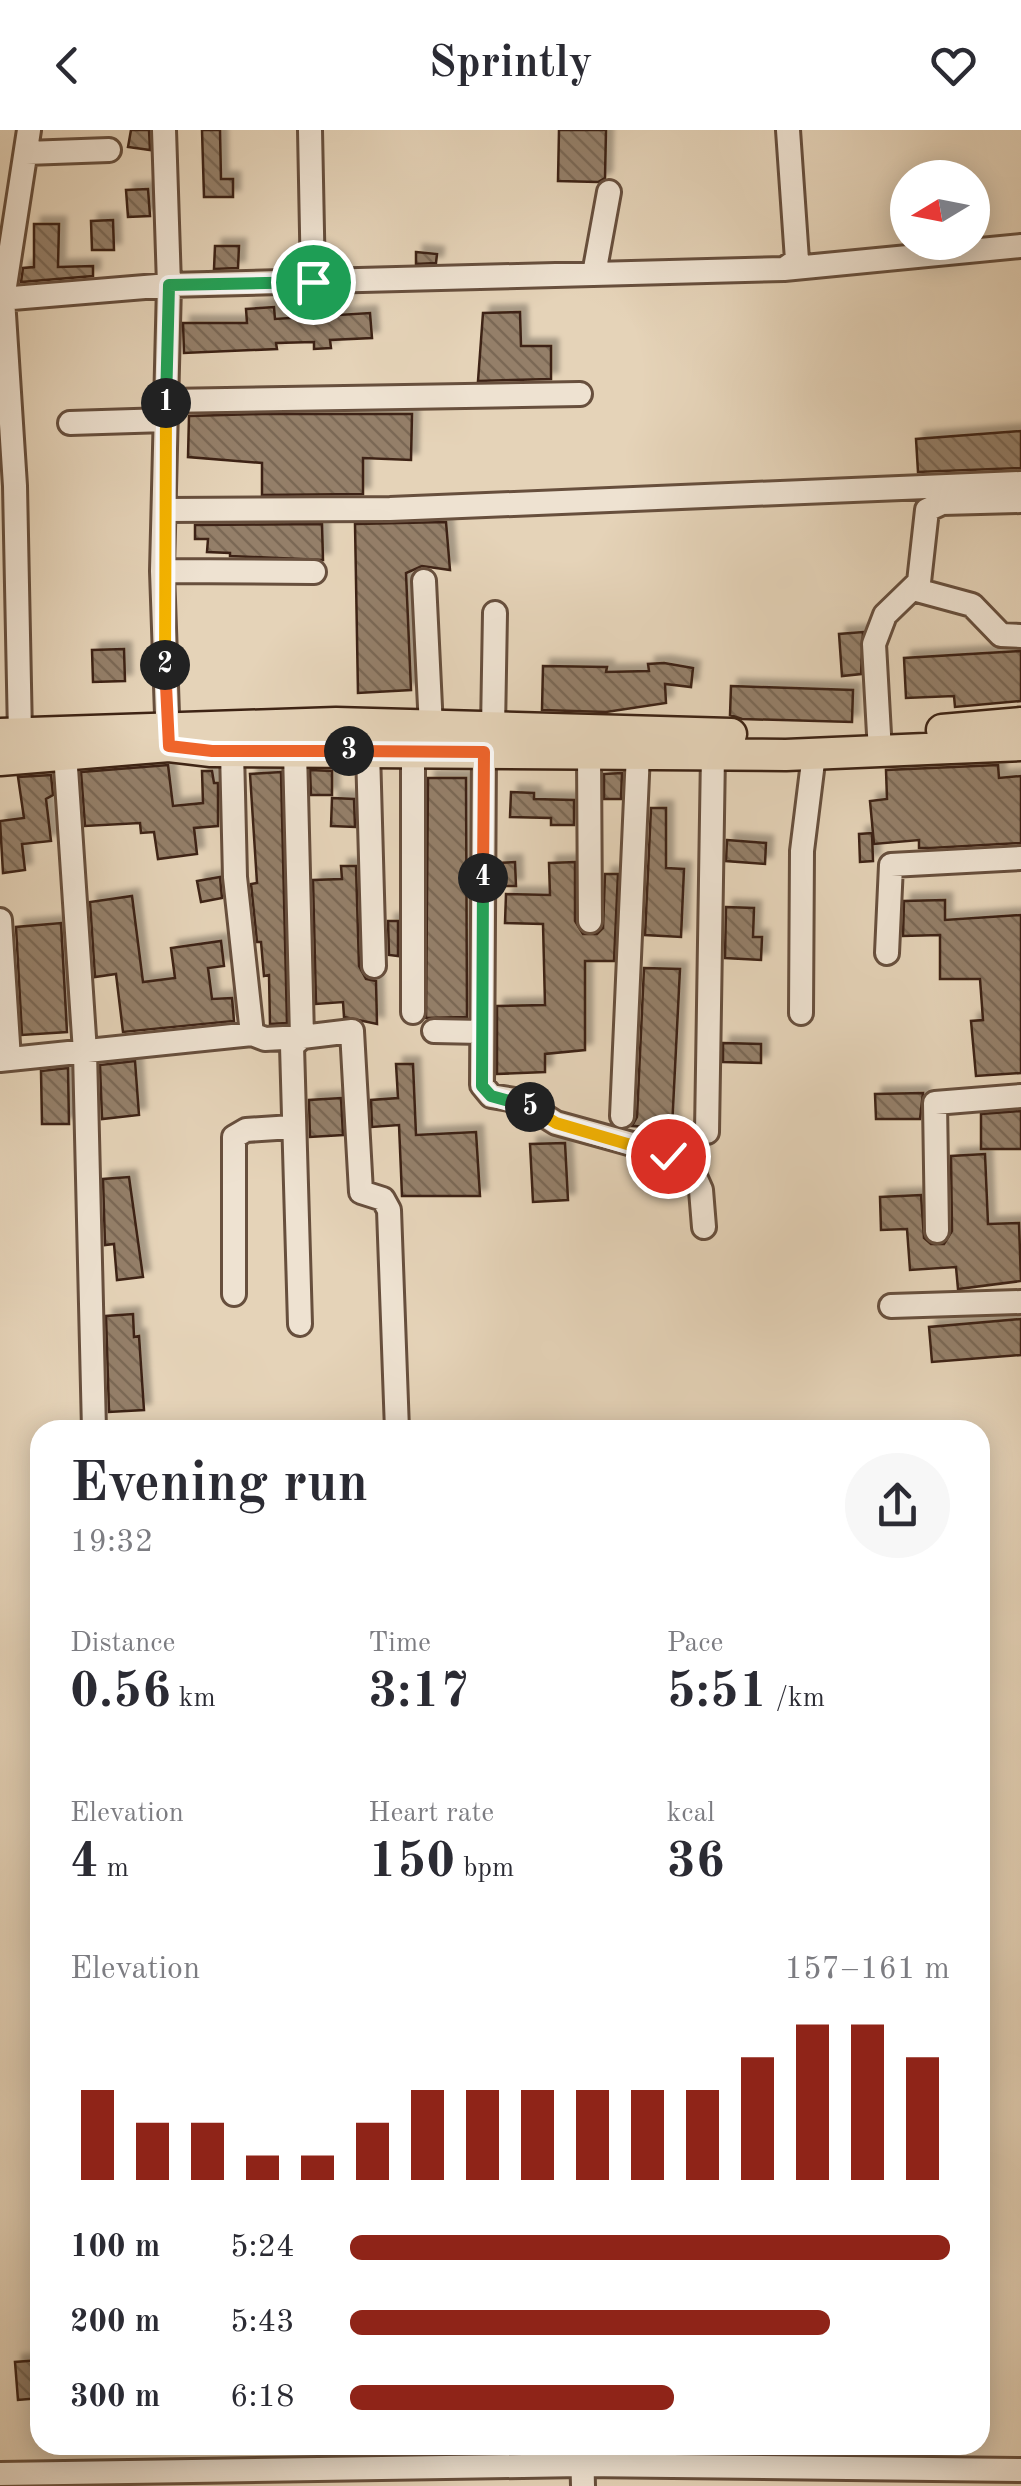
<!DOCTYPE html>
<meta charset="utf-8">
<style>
body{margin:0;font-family:"Old Standard TT",serif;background:#f7f7f7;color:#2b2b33;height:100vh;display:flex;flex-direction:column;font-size:38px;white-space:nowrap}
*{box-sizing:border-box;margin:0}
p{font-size:32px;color:#7c7c81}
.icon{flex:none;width:55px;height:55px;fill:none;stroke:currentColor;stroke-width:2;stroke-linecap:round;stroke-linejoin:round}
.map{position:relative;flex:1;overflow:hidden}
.panel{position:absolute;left:30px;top:1290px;width:960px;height:1035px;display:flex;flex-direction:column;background:#fff;border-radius:30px;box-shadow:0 5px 25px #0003}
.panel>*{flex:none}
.needle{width:65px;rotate:260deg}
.controls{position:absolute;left:890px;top:30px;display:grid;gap:20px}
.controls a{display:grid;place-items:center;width:100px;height:100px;border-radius:50%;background:#fff;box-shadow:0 5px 25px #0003;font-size:50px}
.pin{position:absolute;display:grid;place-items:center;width:85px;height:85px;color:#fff;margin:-42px;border:5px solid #fff;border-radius:50%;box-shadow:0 2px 10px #0007}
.km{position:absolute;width:50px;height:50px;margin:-25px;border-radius:50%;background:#222;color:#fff;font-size:28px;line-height:50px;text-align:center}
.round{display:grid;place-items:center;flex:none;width:105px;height:105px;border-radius:52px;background:#f7f7f7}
.head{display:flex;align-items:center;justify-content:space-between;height:170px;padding:0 40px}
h1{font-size:55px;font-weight:800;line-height:75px}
.metrics{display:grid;grid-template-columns:repeat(3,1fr);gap:15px;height:170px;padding:10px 40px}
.metrics div{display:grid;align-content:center}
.metrics b{font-size:50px;font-weight:800}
.metrics small{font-size:28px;font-weight:400}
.metrics p{font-size:28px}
.chart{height:280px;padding:20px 40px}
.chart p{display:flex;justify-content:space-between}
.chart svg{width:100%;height:180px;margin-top:10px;stroke:#8f2418;stroke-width:6}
ul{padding:0 40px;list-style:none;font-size:32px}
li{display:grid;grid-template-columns:160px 120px 1fr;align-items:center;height:75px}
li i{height:25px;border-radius:12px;background:#8f2418}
header{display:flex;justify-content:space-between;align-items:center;height:130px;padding:0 40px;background:#fff;font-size:45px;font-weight:800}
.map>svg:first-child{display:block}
.building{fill:url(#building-back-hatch);stroke:#3d2314;stroke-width:2.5;filter:url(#shadow)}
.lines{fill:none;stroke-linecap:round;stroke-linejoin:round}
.minor-casing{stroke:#674f3d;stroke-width:28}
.major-casing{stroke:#3d2314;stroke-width:35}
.minor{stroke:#eee2d1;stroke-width:22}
.major{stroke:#e5d3b8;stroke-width:30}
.split-1-casing{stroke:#fff;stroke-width:20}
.split-2-casing{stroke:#fff;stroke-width:20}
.split-3-casing{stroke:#fff;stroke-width:20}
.split-4-casing{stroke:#fff;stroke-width:20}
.split-5-casing{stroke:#fff;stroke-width:20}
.split-6-casing{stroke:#fff;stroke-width:20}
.split-1{stroke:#22a559;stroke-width:12}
.split-2{stroke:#f5b400;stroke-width:12}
.split-3{stroke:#f0652b;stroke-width:12}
.split-4{stroke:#f0652b;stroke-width:12}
.split-5{stroke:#22a559;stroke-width:12}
.split-6{stroke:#f5b400;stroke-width:12}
</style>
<header><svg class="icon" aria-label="back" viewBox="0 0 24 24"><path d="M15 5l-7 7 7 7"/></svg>Sprintly<svg class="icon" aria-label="heart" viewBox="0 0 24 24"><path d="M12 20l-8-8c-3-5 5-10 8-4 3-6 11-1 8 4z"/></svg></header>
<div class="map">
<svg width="1021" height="2356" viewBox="0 0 1021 2356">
<defs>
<pattern id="building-back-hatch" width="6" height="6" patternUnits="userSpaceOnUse" patternTransform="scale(2.5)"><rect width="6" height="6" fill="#947f69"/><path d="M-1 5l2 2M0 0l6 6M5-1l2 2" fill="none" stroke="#7a6855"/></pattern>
<filter id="shadow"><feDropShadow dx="7" dy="-7" stdDeviation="2.5" flood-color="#0004"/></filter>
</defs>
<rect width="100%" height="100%" fill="#e5d3b8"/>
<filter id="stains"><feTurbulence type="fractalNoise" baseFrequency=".002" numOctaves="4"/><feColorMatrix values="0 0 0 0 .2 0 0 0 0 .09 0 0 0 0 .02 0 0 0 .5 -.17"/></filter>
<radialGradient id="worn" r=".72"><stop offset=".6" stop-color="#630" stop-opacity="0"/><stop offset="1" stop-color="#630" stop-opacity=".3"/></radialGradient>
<path class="building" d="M131 0H149L150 20 128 17Z
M202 0H220L221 49H233V67H204Z
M559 0H606L605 48 598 52 558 51Z
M148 59 150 86 128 87 126 60Z
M113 90 114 120H92L91 91Z
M34 94H59L58 137 93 136V146L21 152 23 138 34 137Z
M215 116H239L238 138 214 139Z
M416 122 437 124 436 133 416 134Z
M274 177 275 189 370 183 372 208 330 210 331 218 314 219V212L276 213 277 219 184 223 183 193H247L246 179Z
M520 182 521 216H551V249L478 251 483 183Z
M262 284H412L411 330 363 328V364L262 365V333L188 327 189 286Z
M1021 301V338L918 342 916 309Z
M446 392 450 440 422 436 406 443 411 560 358 563 355 394Z
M322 394 323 430 230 426V423L207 422 208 409H195V395Z
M863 502 861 544 842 546 839 504Z
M124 519 125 551 93 552 92 520Z
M1021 521V571L955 577 954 566 906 568 904 528Z
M664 533 693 538 691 557 665 554 666 573 606 582 542 580 543 536 607 537 606 542 649 541 648 534Z
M731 556 853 560 852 592 742 589 730 585Z
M168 635 173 676 203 673 202 641H212L214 653H218V696L194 698 197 724 158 729 154 702 141 703 140 693 85 696 81 642Z
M998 635 999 648 1021 646V713L931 718H919V710L874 714 870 671 887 669 886 640Z
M310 640 332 641V665H311Z
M281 642 287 893 270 894 269 845 264 846 261 812H257L251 754 257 753 250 644Z
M622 643 621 669H604V644Z
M51 645 53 665 46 669 51 711 22 714 25 740 3 743 0 691 24 688 18 647Z
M428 648H466L467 887 426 888Z
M511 662 534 663V669L574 670V695H551V688L510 687Z
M332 668 354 669 355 697 331 696Z
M651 678H666V738L684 739 681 807 645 805Z
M872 703 873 731 860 732 859 704Z
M727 710 766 713 765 734 726 731Z
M515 732 516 756H498V733Z
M575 732V791L583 804H597L603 798 605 744H618L614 831H585V920L545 924V942L497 944V876L545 875 543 794 505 793 506 764 550 765 549 733Z
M341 736H356L359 836 366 849 376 851 377 894 344 887 343 872 316 874 313 750 342 749Z
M220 747 222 768 201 772 197 751Z
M132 766 143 852 175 848 171 818 221 811 224 836 208 838 212 869 232 868 234 891 123 902 116 844 95 847 90 772Z
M945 770V790L1021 785V943L976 946 971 891 983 890 980 849H940V805L903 806 904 771Z
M726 777 754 778 753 807H762L761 830 725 828Z
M388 791H398V826L389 825Z
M61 793 67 902 22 905 16 797Z
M644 838 680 839 672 998 632 996 637 987Z
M723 913 761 914V933L723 932Z
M135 931 139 985 102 989 100 935Z
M396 934H413L416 1005 476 1002 480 1066H402L399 995 372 997 371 970 398 968Z
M68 938 69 994H42L41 941Z
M923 963 920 989H876L875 964Z
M341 968 343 1005 310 1007 309 970Z
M1021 981V1019H981V984Z
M565 1013 568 1070 533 1072 530 1014Z
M985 1024 988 1094 1019 1093 1021 1151 958 1159 956 1137 910 1140 907 1099 881 1100 880 1067 921 1065 924 1108 931 1114H944L952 1101 951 1026Z
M129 1047 143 1147 117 1150 114 1114 105 1115 103 1049Z
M133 1184 134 1207 139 1206 144 1280 109 1282 106 1186Z
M1021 1189V1225L932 1232 929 1197Z
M40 2230V2268L18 2270 15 2232Z"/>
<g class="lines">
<defs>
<path id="minor" d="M164 0 169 155 162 441 168 613
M310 0 313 152
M26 23 109 20
M784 139 1021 116
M594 144 609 62
M0 169 169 155 784 139 797 130 788 0
M166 271 580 264
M70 293 166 290
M166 380 390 379 1021 353
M162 441 314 442
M424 451 431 598
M913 459 972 475 1001 505 1021 506
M493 598 495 483
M20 604 15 356 3 169 29 0
M232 621 235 747 252 904 265 909 302 907 295 621
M368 621 374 836
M484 622 482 955 491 966 521 971 556 993 654 1020 693 1042 701 1060 704 1097
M880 622 874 514 885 485 919 452 927 380 942 373 1021 371
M65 623 85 922 94 1300
M589 623 590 791
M0 790 9 929
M887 823 891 735 1021 728
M413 882V621
M801 883 802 721 814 624
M434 901 482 902
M0 930 252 904
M622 986 638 623
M707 1002 713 624
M937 1101 935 973 1021 966
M234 1164V1007L246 1000 292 997
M891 1176 1021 1172
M300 1194 292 916 302 907 352 901 361 1062 383 1069 389 1080 397 1300
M582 2315 583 2356
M0 2344 582 2335 1021 2340"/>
<path id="major" d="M942 600 1021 593
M0 604 336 593 731 604
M0 630 169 616 211 621 786 625 1021 615"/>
</defs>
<use href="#minor" class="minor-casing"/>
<use href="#major" class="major-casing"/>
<use href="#minor" class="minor"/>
<use href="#major" class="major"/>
</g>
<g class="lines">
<defs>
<path id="split-1" d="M166 273 169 155 313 152"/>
<path id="split-2" d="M165 535 166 273"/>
<path id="split-3" d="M165 535 169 616 212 621H349"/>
<path id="split-4" d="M349 621 484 622 483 748"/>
<path id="split-5" d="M483 748 482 956 491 966 530 977"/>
<path id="split-6" d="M530 977 556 993 668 1026"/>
</defs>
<use href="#split-1" class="split-1-casing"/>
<use href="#split-2" class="split-2-casing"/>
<use href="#split-3" class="split-3-casing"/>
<use href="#split-4" class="split-4-casing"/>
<use href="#split-5" class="split-5-casing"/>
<use href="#split-6" class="split-6-casing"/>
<use href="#split-1" class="split-1"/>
<use href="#split-2" class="split-2"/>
<use href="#split-3" class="split-3"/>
<use href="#split-4" class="split-4"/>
<use href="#split-5" class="split-5"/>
<use href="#split-6" class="split-6"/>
</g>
<rect width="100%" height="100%" filter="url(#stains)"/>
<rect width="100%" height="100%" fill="url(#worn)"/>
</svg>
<div class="controls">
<a><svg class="needle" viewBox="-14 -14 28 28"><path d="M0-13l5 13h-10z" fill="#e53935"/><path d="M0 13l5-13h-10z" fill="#7c7c81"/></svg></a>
</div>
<div class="pin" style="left:313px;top:152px;background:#1e9e55"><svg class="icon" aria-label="arrive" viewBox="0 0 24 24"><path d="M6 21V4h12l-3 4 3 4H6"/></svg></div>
<div class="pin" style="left:668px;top:1026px;background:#d93025"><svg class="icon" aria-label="check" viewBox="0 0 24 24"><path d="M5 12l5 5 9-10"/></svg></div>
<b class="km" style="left:166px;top:273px">1</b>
<b class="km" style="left:165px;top:535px">2</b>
<b class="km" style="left:349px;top:621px">3</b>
<b class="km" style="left:483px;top:748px">4</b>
<b class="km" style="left:530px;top:977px">5</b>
<section class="panel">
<div class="head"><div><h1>Evening run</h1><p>19:32</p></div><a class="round"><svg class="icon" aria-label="share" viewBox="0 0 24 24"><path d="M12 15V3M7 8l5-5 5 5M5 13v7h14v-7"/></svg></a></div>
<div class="metrics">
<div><p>Distance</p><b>0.56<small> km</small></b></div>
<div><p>Time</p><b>3:17</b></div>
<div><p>Pace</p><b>5:51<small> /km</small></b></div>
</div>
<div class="metrics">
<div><p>Elevation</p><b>4<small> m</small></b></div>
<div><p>Heart rate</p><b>150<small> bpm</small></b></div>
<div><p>kcal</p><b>36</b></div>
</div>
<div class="chart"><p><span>Elevation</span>157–161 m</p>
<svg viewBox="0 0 160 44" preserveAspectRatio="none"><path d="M5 44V22M15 44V30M25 44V30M35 44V38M45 44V38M55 44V30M65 44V22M75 44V22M85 44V22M95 44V22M105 44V22M115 44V22M125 44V14M135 44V6M145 44V6M155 44V14"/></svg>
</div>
<ul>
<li><b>100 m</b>5:24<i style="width:100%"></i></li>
<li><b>200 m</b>5:43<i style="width:80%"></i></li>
<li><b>300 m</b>6:18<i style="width:54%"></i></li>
</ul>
</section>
</div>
